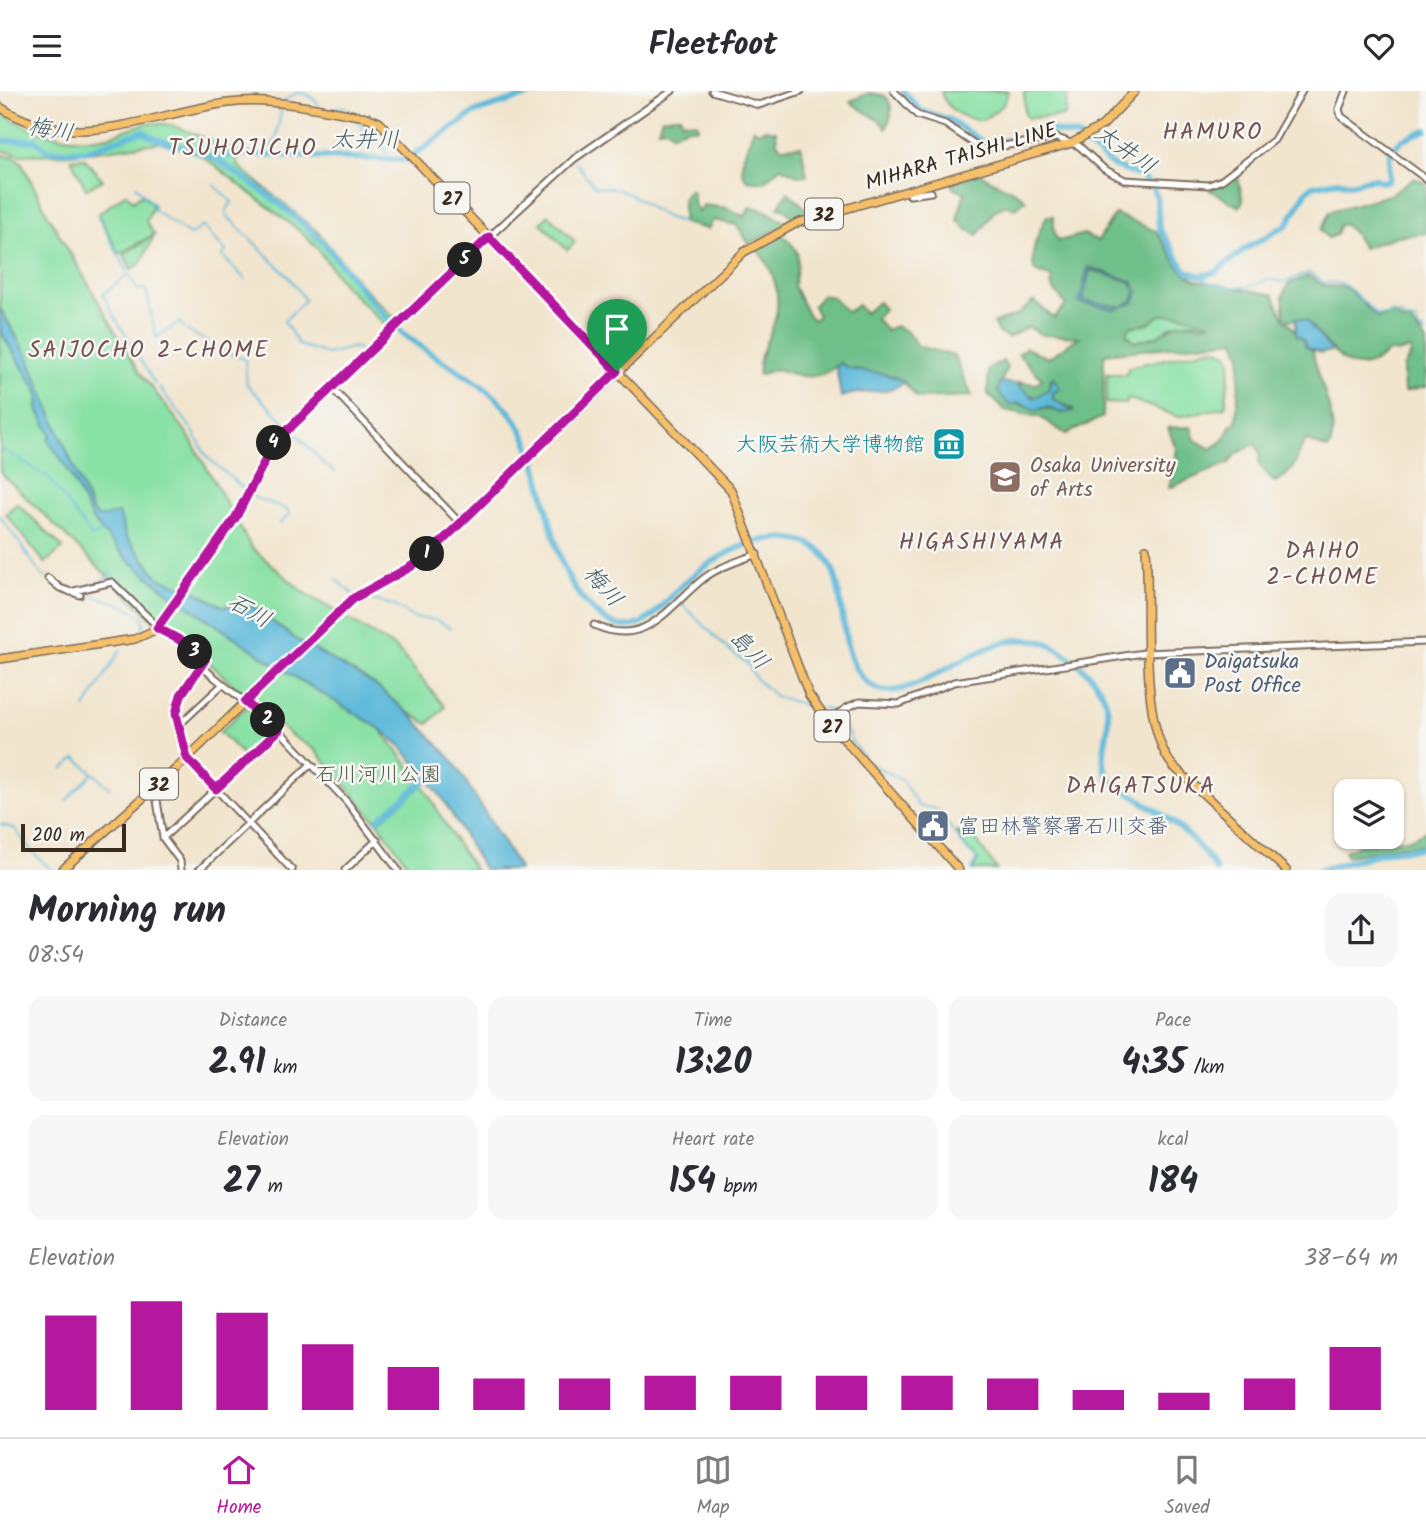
<!DOCTYPE html>
<meta charset="utf-8">
<style>
body{margin:0;font-family:Kalam,"Klee One",sans-serif;background:#f7f7f7;color:#2b2b33;height:100vh;display:flex;flex-direction:column;font-size:26px;white-space:nowrap}
*{box-sizing:border-box;margin:0}
p{font-size:23px;color:#7c7c81}
.icon{flex:none;width:38px;height:38px;fill:none;stroke:currentColor;stroke-width:2;stroke-linecap:round;stroke-linejoin:round}
.map{position:relative;height:779px;overflow:hidden}
.details{display:flex;flex-direction:column;background:#fff;flex:1}
.details>*{flex:none}
.buttons{position:absolute;left:1334px;top:688px;display:grid;gap:14px}
.buttons a{display:grid;place-items:center;width:70px;height:70px;border-radius:14px;background:#fff;box-shadow:0 2px 5px #0004;font-size:35px}
.scale{position:absolute;left:21px;bottom:18px;width:105px;box-sizing:border-box;padding-left:7px;border:4px solid #3b2a1e;border-top:0;font-size:19px;line-height:24px;white-space:nowrap;color:#3b2a1e;-webkit-text-stroke:5px #f6f6f2;paint-order:stroke}
.pin{position:absolute;display:grid;place-items:center;width:60px;height:60px;color:#fff;margin:-72px -30px;border-radius:50% 50% 50% 0;rotate:-45deg;box-shadow:0 0 7px #0007}
.pin .icon{rotate:45deg}
.km{position:absolute;width:35px;height:35px;margin:-18px;border-radius:50%;background:#222;color:#fff;font-size:19px;line-height:35px;text-align:center}
.round{display:grid;place-items:center;flex:none;width:74px;height:74px;border-radius:21px;background:#f7f7f7}
.head{display:flex;align-items:center;justify-content:space-between;height:119px;padding:0 28px}
h1{font-size:38px;font-weight:700;line-height:52px}
.stats{display:grid;grid-template-columns:repeat(3,1fr);gap:10px;height:119px;padding:7px 28px}
.stats div{display:grid;align-content:center;border-radius:18px;background:#f7f7f7;text-align:center}
.stats b{font-size:35px;font-weight:700}
.stats small{font-size:19px;font-weight:400}
.stats p{font-size:19px}
.chart{height:196px;padding:14px 28px}
.chart p{display:flex;justify-content:space-between}
.chart svg{width:100%;height:126px;margin-top:7px;stroke:#b5179e;stroke-width:6}
header{display:flex;justify-content:space-between;align-items:center;height:91px;padding:0 28px;background:#fff;font-size:32px;font-weight:700}
.menu{display:flex;justify-content:space-around;align-items:center;height:98px;border-top:2px solid #e1e1e2;background:#fff;font-size:19px;color:#7c7c81}
.menu a{display:grid;justify-items:center;gap:4px}
.menu .current{color:#b5179e}
.map>svg:first-child{display:block}
.green{fill:#88e1a5;stroke:#628662;stroke-width:2}
.forest{fill:#6ebf8a;stroke:#547454;stroke-width:2;fill-rule:evenodd}
.water{fill:#5cb9da;stroke:#4c727c;stroke-width:2;fill-rule:evenodd}
.lines{fill:none;stroke-linecap:round;stroke-linejoin:round}
.stream{stroke:#5cb9da;stroke-width:2}
.river{stroke:#5cb9da;stroke-width:6}
.tertiary-casing{stroke:#7b6b5c;stroke-width:9}
.primary-casing{stroke:#7b6b5c;stroke-width:10}
.tertiary{stroke:#fff;stroke-width:5}
.primary{stroke:#f6c06b;stroke-width:7}
.route-casing{stroke:#fff;stroke-width:14}
.route{stroke:#b5179e;stroke-width:9}
.labels{text-anchor:middle;stroke-width:5;stroke-linejoin:round;paint-order:stroke}
.shield{fill:#f6f6f2;stroke:#73675e;stroke-width:2}
.shield-label{font-size:19px;font-weight:bold;fill:#3b2a1e}
.street-label{font-size:21px;fill:#3b2a1e;stroke:#f6f6f2}
.culture-label{font-size:21px;fill:#0d838f;stroke:#f6f6f2;text-anchor:end}
.education-label{font-size:21px;fill:#785e54;stroke:#f6f6f2;text-anchor:start}
.service-label{font-size:21px;fill:#4e5e75;stroke:#f6f6f2;text-anchor:start}
.park-label{font-size:21px;fill:#4e5840;stroke:#f6f6f2}
.water-label{font-size:23px;font-style:italic;fill:#475c60;stroke:#f6f6f2}
.neighbourhood-label{font-size:23px;letter-spacing:2px;fill:#745352;stroke:#f6f6f2}
</style>
<header><svg class="icon" aria-label="menu" viewBox="0 0 24 24"><path d="M4 6h16M4 12h16M4 18h16"/></svg>Fleetfoot<svg class="icon" aria-label="heart" viewBox="0 0 24 24"><path d="M12 20l-8-8c-3-5 5-10 8-4 3-6 11-1 8 4z"/></svg></header>
<div class="map">
<svg width="1426" height="779" viewBox="0 0 1426 779">
<rect width="100%" height="100%" fill="#f6f6f2"/>
<filter id="ink" filterUnits="userSpaceOnUse"><feTurbulence type="fractalNoise" baseFrequency=".0143" numOctaves="2"/><feDisplacementMap in="SourceGraphic" scale="14" xChannelSelector="R" yChannelSelector="G"/><feConvolveMatrix kernelMatrix="1 2 1 2 8 2 1 2 1" color-interpolation-filters="sRGB"/></filter>
<filter id="wash" filterUnits="userSpaceOnUse"><feTurbulence type="fractalNoise" baseFrequency=".00686" numOctaves="4" result="noise"/><feDisplacementMap in="SourceGraphic" scale="28" xChannelSelector="R" yChannelSelector="G"/><feGaussianBlur stdDeviation="1.57" result="paint"/><feColorMatrix in="noise" values="0 0 0 0 0 0 0 0 0 0 0 0 0 0 0 0 0 1.4 0 .05"/><feComposite in="paint" operator="in"/></filter>
<g filter="url(#wash)">
<rect width="100%" height="100%" fill="#f2e5ce"/>
<path class="green" d="M941 0H1009L1002 15 983 29C963 28 947 21 941 0Z
M1024 0H1068L1065 25 1028 27 1025 23Z
M0 21C29 41 72 53 108 45 122 42 139 31 154 32 185 33 211 54 240 61L242 66 237 68V74L317 140 362 195 398 230 389 238 344 194 317 157 301 141 206 68 188 58 165 51 74 63 21 64 0 59Z
M0 64 15 66 22 72 48 124 138 279 187 342 251 456 302 500 397 558 445 616 428 633 400 616 375 594 294 547 252 515H222L191 498 182 510 280 577 379 637 422 691 375 729 314 658 292 645 253 612 182 547 157 533 0 381Z
M84 67 103 89 86 98 71 68Z
M126 102 133 110 142 103 153 114 146 131 154 143 119 163 98 123Z
M549 124 575 151 567 159 541 132Z
M154 145 140 173 131 178 124 163Z
M1160 224H1181L1210 232 1209 234 1193 231 1171 235 1160 244 1136 251 1126 243 1130 236 1150 232Z
M1215 257 1228 262 1231 270 1225 316 1179 326 1127 307 1126 313 1106 312 1107 283H1127L1128 276Z
M17 412 63 457 45 472 6 423Z
M246 616 275 638 246 667 220 641Z
M423 694 455 750 475 779H412L378 732Z
M957 741 976 749 997 779H973L978 768 965 756Z"/>
<path class="forest" d="M869 2 885 5C894 14 892 26 886 37 876 23 862 22 850 10Z
M675 25H680L682 30 697 32 698 37H686L673 43 667 37 658 38 662 27Z
M753 37 758 41 765 38 776 40 777 52 781 56 801 55 807 84 800 85 780 76 764 91 747 89C734 73 750 55 753 37Z
M979 81C993 95 1013 95 1026 109L1014 118 1007 114 995 119 978 144 966 138 957 128 965 101 953 97 952 92Z
M1237 81 1243 110 1239 116 1210 99Z
M1414 87 1426 92V142L1397 145 1363 157 1353 141 1345 133 1339 134 1336 144 1328 147 1321 139 1330 120 1389 104Z
M689 99 693 100V112L699 121 703 114 727 117 745 126 749 116 762 118 788 132 749 153 737 134 713 129 708 138 683 132V108Z
M788 101 810 121 795 128 783 117 778 116Z
M1115 123 1156 140 1181 179 1196 189 1273 204 1285 229 1283 206 1288 193 1309 185 1325 195 1346 196 1378 227 1394 222 1402 230H1410L1426 250V296L1404 301 1403 277 1411 263 1410 258 1397 262 1389 260C1347 300 1331 250 1303 228L1286 229 1313 260C1314 285 1344 333 1328 358L1305 349C1297 366 1295 384 1274 391L1259 373 1260 362 1255 353 1236 363 1229 372 1169 397 1177 360 1168 337 1191 336 1195 349 1211 358 1224 349 1231 334 1236 331 1241 265 1235 249 1104 263 1103 326 1066 343 1040 326 1005 319 988 303V278L1003 270 1007 276 998 301C1014 320 1041 313 1062 322L1073 318 1053 308V302L1059 298 1055 288H1051L1049 298 1036 307 1025 301 1018 291 1036 293 1042 288 1018 263 1026 257 1048 267 1079 246 1043 244 1028 236 1008 247 998 242 994 232 1017 224 1034 210 1054 227 1066 214 1052 196 1051 186 1035 180C1028 163 1039 140 1047 125H1053L1055 144 1059 150 1084 143 1098 150ZM1160 224H1181L1210 232 1207 234 1179 232 1155 246 1136 251 1126 243 1130 236 1150 232Z
M781 143C805 162 798 169 794 195L808 224 814 229 818 225 813 215 822 204 832 206 847 221 858 214 865 222 878 211 884 218 875 227 886 239 896 235 906 240 918 255 954 265 972 305 917 307 903 290 856 278 850 279 840 272C818 291 802 287 777 278L759 284C756 266 769 249 774 232 783 205 774 175 754 156Z
M1426 740V754L1401 755 1347 765 1345 760 1359 754 1410 748Z"/>
<path class="water" d="M1088 176 1132 190 1138 201 1134 212 1115 218 1079 212ZM1090 179 1129 190 1135 198 1134 208 1122 216 1083 210Z
M0 217 28 266 92 420 99 427 119 422 126 446 159 487 191 498 222 515H252L294 547 375 594 414 627 454 671 520 779H484L443 708 400 654 379 637 280 577 170 503 128 469 93 430 67 377 48 349 51 344 38 318 39 303 0 240Z
M1296 227 1306 229 1332 260 1321 262 1306 256 1303 248 1296 244Z
M840 272C857 286 885 276 904 292 880 306 867 296 841 306L836 275Z
M1053 286 1060 297 1053 302V308L1073 320 1062 322 1048 316 1035 319 1021 312 1009 314 998 301 1000 291 1017 293 1034 307 1049 298Z"/>
<g class="lines">
<path class="stream" d="M283 10 298 1 310 5 319 14
M334 17 344 16 352 21
M356 28 365 41 384 52 388 69
M270 57 276 48 282 15
M267 64 268 62
M575 71 595 96C641 95 649 127 682 130
M214 94 232 111 226 120 227 125 288 185 303 206 305 209 284 230 299 254 327 263 355 256 363 261
M136 95 154 114V119L190 144 203 135 226 160 222 165 246 189
M98 126 137 198
M1204 185 1205 190C1229 196 1245 201 1267 188L1283 191 1310 182 1324 192C1349 187 1359 209 1377 224H1401L1405 229 1417 230 1418 238 1426 243
M138 199 146 198 156 247 180 231 184 237
M112 221 103 203 127 185
M113 223 155 293
M186 239 227 262 245 268 247 294 287 333
M159 296 191 337
M292 338 325 374 335 381
M193 340 207 366 246 400
M0 357 48 386 92 446 103 440
M252 405C264 413 279 411 289 421
M0 425 41 483 47 487
M280 432 290 423
M337 489 353 503
M58 492 69 498
M91 493 101 491 111 482
M80 500C102 508 126 511 144 528L143 542
M671 505 677 508
M365 507 393 514 414 527 434 529
M681 512 732 562 747 572 756 588 775 605 814 617
M436 529 450 537
M822 616 835 623
M85 617 121 558
M840 625 852 651 863 665
M869 672 902 689 918 715 937 718 965 757 977 768 972 779
M63 678 76 667 110 697
M66 710 92 683
M0 733 15 738 34 763 52 779"/>
<path class="river" d="M903 0 921 20 948 28 983 51 994 52 1053 40 1077 45 1113 75 1142 86 1152 96 1157 106 1159 137 1185 179 1201 185 1216 181 1245 158 1287 134 1307 99 1313 95 1337 90 1350 93 1374 87 1382 91 1389 89 1390 60 1403 48 1426 39
M0 50 35 49 48 60H85L143 40C157 53 196 56 217 69 248 89 283 113 310 139 344 170 367 212 403 242 441 275 488 288 517 331 556 390 540 484 604 528 614 535 627 538 639 533 654 527 665 511 677 499 700 476 738 451 772 448 872 440 819 556 870 594 912 624 980 530 1047 552 1058 556 1068 565 1077 572 1138 623 1086 656 1111 690 1150 716 1192 737 1216 779
M214 67 244 63 406 69 475 21 542 0
M378 729 435 681
M1320 779 1387 760 1426 757"/>
</g>
</g>
<g filter="url(#ink)">
<g class="lines">
<defs>
<path id="tertiary" d="M712 0 759 14 801 0
M894 0 917 24 945 33 982 58 1057 47 1079 55 1104 78 1125 89 1209 94 1222 89 1274 49 1302 0
M1346 0 1339 18 1341 25 1426 88
M909 99 910 104 931 101
M489 146 574 68 672 0
M331 296 460 432
M48 487 60 497 80 504
M70 501 112 491 152 530
M594 534C646 558 668 516 703 488 718 476 739 470 757 463
M157 537 178 548 205 569 177 613 176 623 187 667 292 779
M202 576 279 639 347 711 398 779
M828 631 846 617 859 611 899 613 954 591 1144 562 1426 551
M179 634 223 593
M155 697 163 747 180 770 181 779
M163 747 279 639
M199 779 311 673
M345 779 377 749"/>
<path id="primary" d="M0 16C74 65 150 22 228 12 274 6 322 19 366 26L379 31 731 399 809 604 826 628 959 779
M1146 458C1151 516 1137 631 1173 675L1286 779
M0 568 135 548 157 538 236 426 274 352 489 146
M62 779 179 675 353 507 412 475 439 453 744 161 797 132 1072 52 1103 34 1135 0"/>
</defs>
<use href="#tertiary" class="tertiary-casing"/>
<use href="#primary" class="primary-casing"/>
<use href="#tertiary" class="tertiary"/>
<use href="#primary" class="primary"/>
</g>
</g>
<g class="lines" filter="url(#ink)">
<defs>
<path id="route" d="M489 146 617 280 439 453 412 475 354 507 245 611 279 639 216 698 187 667 176 623 181 604 205 569 178 548 157 537 236 426 274 352Z"/>
</defs>
<use href="#route" class="route-casing"/>
<use href="#route" class="route"/>
</g>
<defs>
<symbol id="museum-square" viewBox="-11 -11 22 22"><rect x="-9" y="-9" width="18" height="18" rx="4" fill="#0f9aa8" stroke="#f6f6f2"/><path d="M0-6L6-3V-2H-6V-3ZM-5-1h2V3h-2ZM-1-1h2V3h-2ZM3-1h2V3H3ZM-6 4H6V6H-6Z" fill="#fff"/></symbol>
<symbol id="university-square" viewBox="-11 -11 22 22"><rect x="-9" y="-9" width="18" height="18" rx="4" fill="#8d6e63" stroke="#f6f6f2"/><path d="M0-5L7-2L0 1L-7-2ZM-4 1L0 2.5L4 1V4Q0 6-4 4Z" fill="#fff"/></symbol>
<symbol id="civic-square" viewBox="-11 -11 22 22"><rect x="-9" y="-9" width="18" height="18" rx="4" fill="#5c6f8a" stroke="#f6f6f2"/><path d="M-.6-6.5H3V-4.5H.6V-3L4-1V1h2V6H-6V1h2V-1L-.6-3ZM-1.2 2.5V6h2.4V2.5Z" fill="#fff"/></symbol>
</defs>
<g fill-rule="evenodd">
<use href="#museum-square" x="930" y="334" width="38" height="38"/>
<use href="#university-square" x="986" y="367" width="38" height="38"/>
<use href="#civic-square" x="1161" y="563" width="38" height="38"/>
<use href="#civic-square" x="914" y="716" width="38" height="38"/>
</g>
<g class="labels">
<g class="shield">
<rect x="434.5" y="91.5" width="35" height="31" rx="5"/>
<rect x="805" y="107.5" width="38" height="31" rx="5"/>
<rect x="814.5" y="619.5" width="35" height="31" rx="5"/>
<rect x="140" y="677.5" width="38" height="31" rx="5"/>
</g>
<g class="shield-label">
<text x="452" y="114">27</text>
<text x="824" y="130">32</text>
<text x="832" y="642">27</text>
<text x="159" y="700">32</text>
</g>
<g class="street-label">
<text transform="translate(961 65) rotate(-16)" y="7">MIHARA TAISHI LINE</text>
</g>
<g class="culture-label">
<text x="925" y="360">大阪芸術大学博物館</text>
</g>
<g class="education-label">
<text x="1030" y="381">Osaka University<tspan x="1030" dy="24">of Arts</tspan></text>
</g>
<g class="service-label">
<text x="1204" y="577">Daigatsuka<tspan x="1204" dy="24">Post Office</tspan></text>
<text x="958" y="742">富田林警察署石川交番</text>
</g>
<g class="park-label">
<text x="378" y="690">石川河川公園</text>
</g>
<g class="water-label">
<text transform="translate(51 38) rotate(9)" y="8">梅川</text>
<text x="365" y="56">太井川</text>
<text transform="translate(1126 58) rotate(35)" y="8">太井川</text>
<text transform="translate(604 495) rotate(48)" y="8">梅川</text>
<text transform="translate(250 519) rotate(29)" y="8">石川</text>
<text transform="translate(750 558) rotate(47)" y="8">島川</text>
</g>
<g class="neighbourhood-label">
<text x="1213" y="48">HAMURO</text>
<text x="243" y="64">TSUHOJICHO</text>
<text x="149" y="266">SAIJOCHO 2-CHOME</text>
<text x="982" y="458">HIGASHIYAMA</text>
<text x="1323" y="467">DAIHO<tspan x="1323" dy="26">2-CHOME</tspan></text>
<text x="1141" y="702">DAIGATSUKA</text>
</g>
</g>
</svg>
<div class="buttons">
<a><svg class="icon" aria-label="layers" viewBox="0 0 24 24"><path d="M12 4l9 5-9 5-9-5zM3 14l9 5 9-5"/></svg></a>
</div>
<div class="scale">200 m</div>
<div class="pin" style="left:617px;top:280px;background:#1e9e55"><svg class="icon" aria-label="arrive" viewBox="0 0 24 24"><path d="M6 21V4h12l-3 4 3 4H6"/></svg></div>
<b class="km" style="left:427px;top:463px">1</b>
<b class="km" style="left:268px;top:629px">2</b>
<b class="km" style="left:195px;top:561px">3</b>
<b class="km" style="left:274px;top:352px">4</b>
<b class="km" style="left:465px;top:169px">5</b>
</div>
<section class="details">
<div class="head"><div><h1>Morning run</h1><p>08:54</p></div><a class="round"><svg class="icon" aria-label="share" viewBox="0 0 24 24"><path d="M12 15V3M7 8l5-5 5 5M5 13v7h14v-7"/></svg></a></div>
<div class="stats">
<div><p>Distance</p><b>2.91<small> km</small></b></div>
<div><p>Time</p><b>13:20</b></div>
<div><p>Pace</p><b>4:35<small> /km</small></b></div>
</div>
<div class="stats">
<div><p>Elevation</p><b>27<small> m</small></b></div>
<div><p>Heart rate</p><b>154<small> bpm</small></b></div>
<div><p>kcal</p><b>184</b></div>
</div>
<div class="chart"><p><span>Elevation</span>38–64 m</p>
<svg viewBox="0 0 160 44" preserveAspectRatio="none"><path d="M5 44V11M15 44V6M25 44V10M35 44V21M45 44V29M55 44V33M65 44V33M75 44V32M85 44V32M95 44V32M105 44V32M115 44V33M125 44V37M135 44V38M145 44V33M155 44V22"/></svg>
</div>
</section>
<nav class="menu">
<a class="current"><svg class="icon" aria-label="home" viewBox="0 0 24 24"><path d="M3 11l9-7 9 7M6 9v11h12V9"/></svg>Home</a>
<a><svg class="icon" aria-label="map" viewBox="0 0 24 24"><path d="M3 6l6-2 6 2 6-2v14l-6 2-6-2-6 2zM9 4v14M15 6v14"/></svg>Map</a>
<a><svg class="icon" aria-label="saved" viewBox="0 0 24 24"><path d="M7 4h10v16l-5-4-5 4z"/></svg>Saved</a>
</nav>
